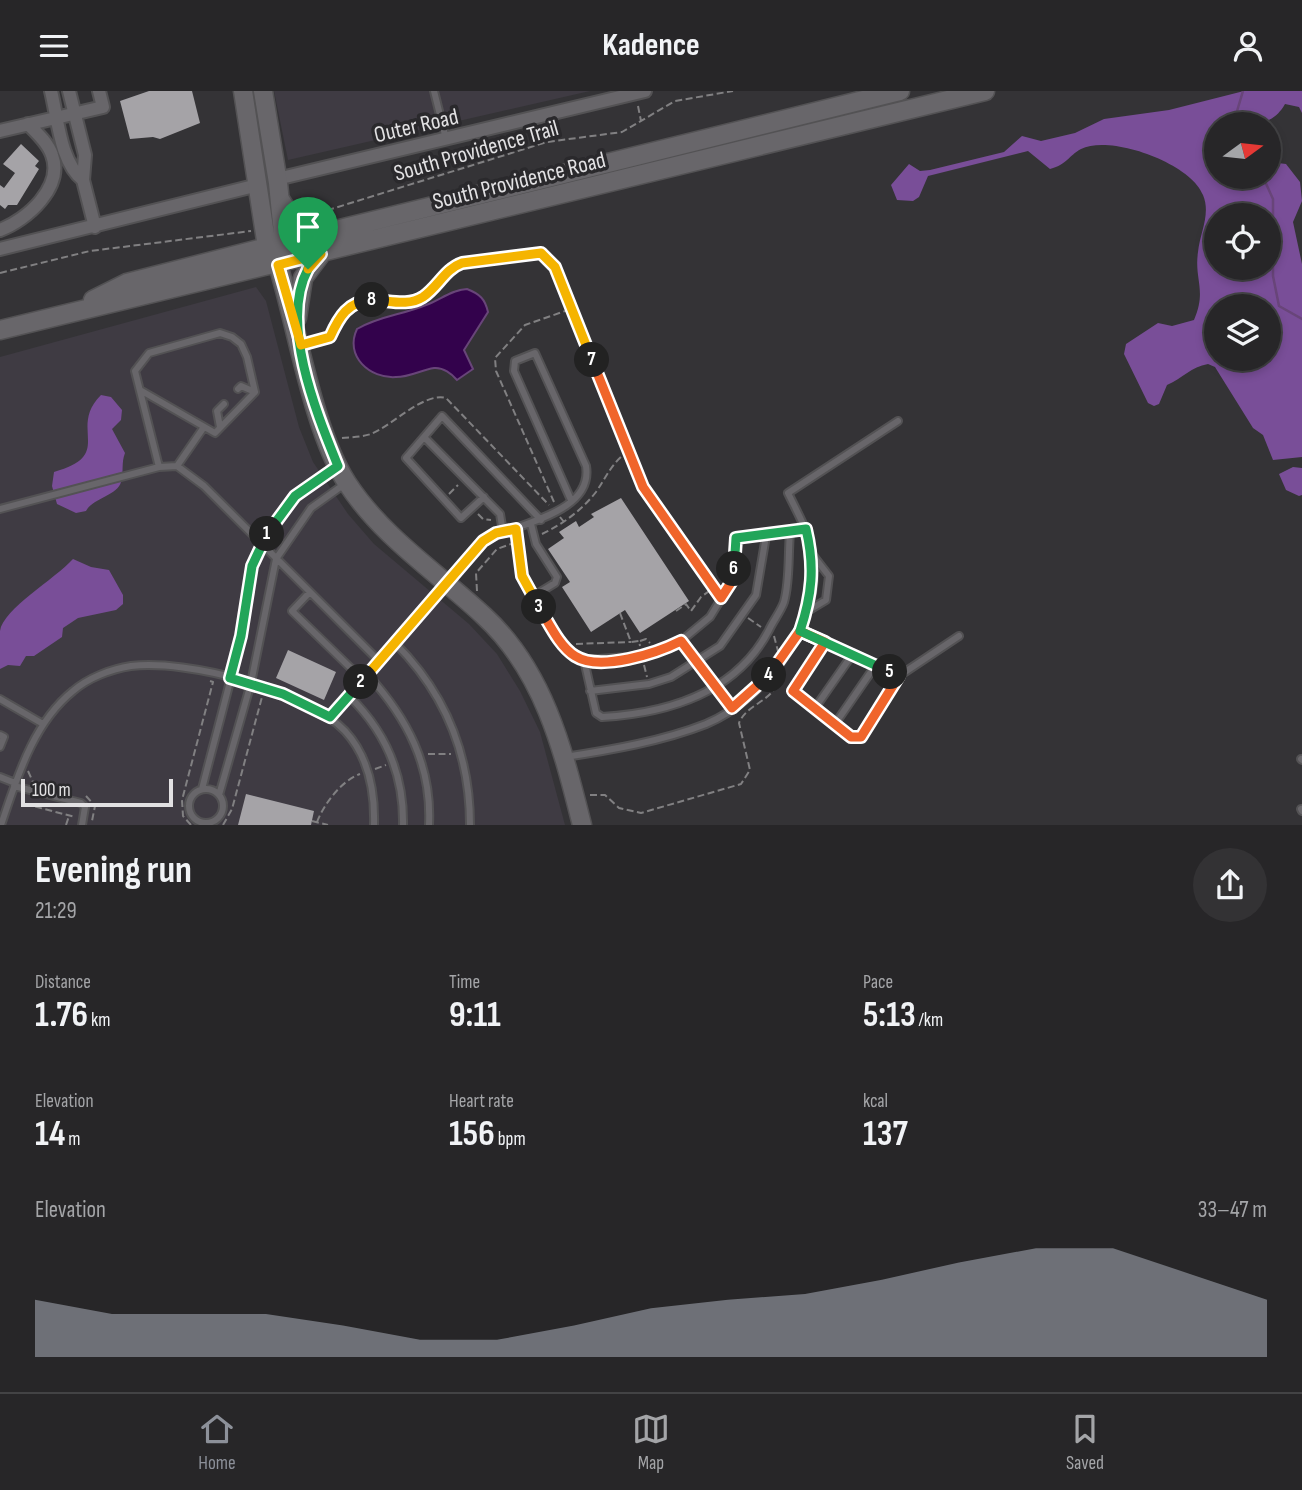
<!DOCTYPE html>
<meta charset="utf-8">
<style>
body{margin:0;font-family:"Sofia Sans Condensed",sans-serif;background:#333234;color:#f1f3f6;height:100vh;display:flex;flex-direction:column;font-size:26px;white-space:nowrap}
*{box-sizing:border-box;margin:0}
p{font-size:23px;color:#a4a5a8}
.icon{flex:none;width:38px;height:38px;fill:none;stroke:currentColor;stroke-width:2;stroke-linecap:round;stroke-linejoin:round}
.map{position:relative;height:734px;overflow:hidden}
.panel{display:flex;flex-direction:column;background:#272628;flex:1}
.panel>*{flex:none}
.needle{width:46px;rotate:75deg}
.tools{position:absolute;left:1204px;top:21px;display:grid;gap:14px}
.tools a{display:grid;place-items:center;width:77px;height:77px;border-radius:50%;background:#272628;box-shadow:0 4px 10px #0003,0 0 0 2px #434345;font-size:35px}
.scale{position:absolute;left:21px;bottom:18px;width:152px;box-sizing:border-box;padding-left:7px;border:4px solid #e2e1e3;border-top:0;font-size:19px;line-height:24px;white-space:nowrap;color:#e2e1e3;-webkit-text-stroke:5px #2a292c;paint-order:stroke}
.pin{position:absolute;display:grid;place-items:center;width:60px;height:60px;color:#fff;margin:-72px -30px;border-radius:50% 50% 50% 0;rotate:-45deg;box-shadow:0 0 7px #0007}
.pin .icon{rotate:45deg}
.km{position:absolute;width:35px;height:35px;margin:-18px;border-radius:50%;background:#222;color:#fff;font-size:19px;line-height:35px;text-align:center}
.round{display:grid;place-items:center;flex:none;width:74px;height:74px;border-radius:37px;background:#333234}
.summary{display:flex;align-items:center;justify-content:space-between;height:119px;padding:0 35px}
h1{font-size:38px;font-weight:700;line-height:52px}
.figures{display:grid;grid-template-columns:repeat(3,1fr);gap:10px;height:119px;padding:7px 35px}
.figures div{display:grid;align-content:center}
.figures b{font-size:35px;font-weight:700}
.figures small{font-size:19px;font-weight:400}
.figures p{font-size:19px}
.chart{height:196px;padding:14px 35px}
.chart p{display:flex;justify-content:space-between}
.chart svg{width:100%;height:126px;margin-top:7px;fill:#8c9099;opacity:.7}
header{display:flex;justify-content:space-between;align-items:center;height:91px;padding:0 35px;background:#272628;font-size:32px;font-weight:700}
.dock{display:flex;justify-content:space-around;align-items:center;height:98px;border-top:2px solid #434345;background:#272628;font-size:19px;color:#a4a5a8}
.dock a{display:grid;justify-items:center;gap:4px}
.dock .active{color:#8c9099}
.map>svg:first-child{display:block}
.built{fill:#3f3b43}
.forest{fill:#794e98;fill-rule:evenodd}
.water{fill:#33024c;stroke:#684579;stroke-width:2}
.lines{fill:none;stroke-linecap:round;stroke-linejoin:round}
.stream{stroke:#684579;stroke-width:2.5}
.building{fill:#a5a3a7}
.lane-casing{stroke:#535254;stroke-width:10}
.street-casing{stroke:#535254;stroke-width:16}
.secondary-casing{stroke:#535254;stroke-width:21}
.path{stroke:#818082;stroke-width:2;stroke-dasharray:7 3.5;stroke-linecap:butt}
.lane{stroke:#68666a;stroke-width:6}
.street{stroke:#68666a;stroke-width:12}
.secondary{stroke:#68666a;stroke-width:18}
.split-1-casing{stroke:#fff;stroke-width:14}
.split-2-casing{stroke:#fff;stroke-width:14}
.split-3-casing{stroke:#fff;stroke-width:14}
.split-4-casing{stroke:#fff;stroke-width:14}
.split-5-casing{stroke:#fff;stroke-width:14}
.split-6-casing{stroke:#fff;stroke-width:14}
.split-7-casing{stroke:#fff;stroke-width:14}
.split-8-casing{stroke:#fff;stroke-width:14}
.split-9-casing{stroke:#fff;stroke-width:14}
.split-1{stroke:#22a559;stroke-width:9}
.split-2{stroke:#22a559;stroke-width:9}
.split-3{stroke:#f5b400;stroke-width:9}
.split-4{stroke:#f0652b;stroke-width:9}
.split-5{stroke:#f0652b;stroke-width:9}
.split-6{stroke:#22a559;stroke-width:9}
.split-7{stroke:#f0652b;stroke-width:9}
.split-8{stroke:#f5b400;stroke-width:9}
.split-9{stroke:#f5b400;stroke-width:9}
.labels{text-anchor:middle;stroke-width:7;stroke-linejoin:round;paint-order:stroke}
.street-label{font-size:23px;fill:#e2e1e3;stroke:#2a292c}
</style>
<header><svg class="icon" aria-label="menu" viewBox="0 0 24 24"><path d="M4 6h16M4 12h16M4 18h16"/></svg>Kadence<svg class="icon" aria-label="person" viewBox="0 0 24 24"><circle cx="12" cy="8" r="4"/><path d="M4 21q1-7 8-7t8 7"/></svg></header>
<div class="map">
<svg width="1302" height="734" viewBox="0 0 1302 734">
<rect width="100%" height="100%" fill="#343336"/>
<path class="built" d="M274 0H590L288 69Z
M256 196 266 210 299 336 313 371 348 423 374 453 469 533 497 563 520 600 540 641 565 734H0V266Z"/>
<path class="forest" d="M1244 0H1302V22L1299 16 1285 13C1270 40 1243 33 1216 33V86H1269V71L1286 73 1300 91 1302 110 1293 131 1302 173V366L1273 369 1263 344 1253 337 1215 276 1208 273C1191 276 1183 287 1167 294L1159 313 1154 315 1148 312 1124 263 1126 253 1158 232 1172 235 1194 229C1207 199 1194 189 1198 161 1200 142 1211 123 1203 104 1191 72 1110 43 1081 58 1068 65 1068 73 1050 78L1028 60 928 85 919 106 913 110 897 109 891 94 909 73 920 80 930 79 1004 61 1022 45 1041 50 1075 42 1104 28 1169 19ZM1269 124V177H1216V124ZM1269 215V268H1216V215Z
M101 304 111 306 122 319 121 329 112 338 125 362C121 372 124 381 121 391 118 404 93 407 86 420L76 422 57 413 52 395 54 381C116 364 67 338 101 304Z
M1293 376 1302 377V404L1299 405 1286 399 1279 383Z
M73 468 91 476 109 479 123 504V513L116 519 78 527 63 537 62 546 34 565H26L20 575 8 574 0 578C0 566 0 552 0 540 3 518 55 488 73 468Z"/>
<path class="water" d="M467 198C480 203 485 208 488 221L464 259 473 278 457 289C452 283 443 276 434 277 421 279 410 286 396 286 370 288 344 265 357 238 379 225 402 224 426 214 440 209 451 199 467 198Z"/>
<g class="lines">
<path class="stream" d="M1237 33 1235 27 1243 0
M1263 86 1273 108V185L1279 215 1302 228"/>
</g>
<path class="building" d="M149 0H192L200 32 160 48 153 46 130 48 120 10Z
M21 53 39 70 35 75 39 78 17 114H8L5 118 0 114V94L4 97 15 82 3 73Z
M621 407 689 510 640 542 625 519 591 541 562 496 570 491 548 458 564 447 559 441 576 430 579 436 594 426 591 423Z
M288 559 336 581 324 609 276 587Z
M246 703 314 720 311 734H238Z"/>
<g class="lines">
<defs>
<path id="lane" d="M434 0 446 48
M238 298 241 295 255 301
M220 336 217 320 224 313
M424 346 500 423 503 441
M177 375 204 395 379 570
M159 376 177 375 204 336
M484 406 461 427 406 367 442 325 541 429
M0 418 159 376 135 280 149 262 220 242 232 246 241 253 247 266 255 301 215 342 140 299
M531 433 536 453 557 486 555 492 532 506
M515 438 526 496 566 557 584 569 596 622 602 626C669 622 736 602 769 539 773 530 781 520 784 511 790 490 788 463 790 442L736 447 734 487 710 526 681 550 642 565 584 569
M309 502 292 520 363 589
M806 521 826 509 829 485 812 463
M800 540C833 555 866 571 899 585L861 646H851L793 600 825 551
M681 550 731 617
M395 552C446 603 470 663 470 734
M368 584C407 627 432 674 429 734
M899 585 959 545
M590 600 649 593 671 586 720 555 756 504 766 445
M349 605C385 640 404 684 403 734
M0 608 43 633
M815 617 852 564
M330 626 483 451C511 433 594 424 586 375L535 262 515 270 514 280 571 409
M835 633 875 575
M0 644 4 646 0 656
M565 666C611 659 663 650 706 633 766 608 822 532 813 466 810 443 798 423 788 402L898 330
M1301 668 1302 669
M0 686 15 692
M14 695 81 712 85 716 82 734
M189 715a17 17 0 1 1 34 0a17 17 0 1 1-34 0Z
M202 698C215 647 229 597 241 546 245 529 245 510 248 493 258 437 292 407 336 376
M219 704 251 592 276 468 311 417 346 392
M1301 718 1302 720
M1 734C17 687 33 632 73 600 88 587 111 578 131 575 187 568 306 599 345 640 369 666 375 700 374 734"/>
<path id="street" d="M51 0C58 28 60 71 83 89
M69 0 85 64 83 89 95 136
M0 40 103 16 99 0
M277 88 645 0
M0 139C27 129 64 96 52 64 48 52 37 42 28 33
M0 158 258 94"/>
<path id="secondary" d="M243 0 267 156 278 174C297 236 313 340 347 392 382 446 438 482 484 525 544 580 563 659 582 734
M263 0 278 92 284 152 281 160
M280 108C290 126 306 136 327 137
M93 209 127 192 267 156 900 0
M297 227 303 187 321 163
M0 239 985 0"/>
</defs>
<use href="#lane" class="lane-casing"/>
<use href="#street" class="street-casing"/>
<use href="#secondary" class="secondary-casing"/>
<path class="path" d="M638 15 641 30
M307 115 325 120 547 51 622 41 675 10 733 0
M0 182 90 160 251 140
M313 251 330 246 345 221 361 209 399 213 422 206 454 175 541 162 555 176 643 396 717 502
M342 347C352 346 362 346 371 343 393 334 424 301 446 307L549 414
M449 403 458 394
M554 411 496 280 495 267 525 234 571 218
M478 423 483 428 491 429
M560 426 564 431
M542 443C563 433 582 419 596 401 607 385 611 373 627 361
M477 500 476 482 497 458 511 453
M676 520 686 513 691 520 701 506 712 498
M620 522 631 551 639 550 640 555
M748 527 761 536
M774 545 778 560
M640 550 646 548 650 552
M576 553 631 551
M644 574 647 586
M428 663H451
M375 678 386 674
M28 680 33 691
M590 704H605L619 717 641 722 741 693 750 679 739 632C747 612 774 611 780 586
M86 705 95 715 92 730
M25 713 75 726
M312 730 328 734
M317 731C324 713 341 690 360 683
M66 734 69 725
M191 734 183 725 182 709 213 591 210 590
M223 734 232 718 262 606"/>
<use href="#lane" class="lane"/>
<use href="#street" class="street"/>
<use href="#secondary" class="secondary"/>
</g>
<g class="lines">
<defs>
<path id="split-1" d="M267 443 295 405 338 375C317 323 279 232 308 178"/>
<path id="split-2" d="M267 443 252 475 241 545 230 587 283 603 330 626 361 591"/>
<path id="split-3" d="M361 591 483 450 496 442 516 438 522 485 539 516"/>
<path id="split-4" d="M539 516C549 532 559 555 575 565 600 581 657 562 681 550L732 617 769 584"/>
<path id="split-5" d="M769 584 800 540 825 551 793 600 851 646H861L899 585 890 581"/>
<path id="split-6" d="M734 478 736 447 806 438C815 476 812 504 800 540L890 581"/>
<path id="split-7" d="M592 269 643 396 721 507 734 487V478"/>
<path id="split-8" d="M372 209C389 209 407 216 423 206 438 196 445 178 462 172L541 162 555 176 592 269"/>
<path id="split-9" d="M308 178 321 163 278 174 301 254 330 246C339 226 348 210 372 209"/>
</defs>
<use href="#split-1" class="split-1-casing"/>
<use href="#split-2" class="split-2-casing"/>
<use href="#split-3" class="split-3-casing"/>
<use href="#split-4" class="split-4-casing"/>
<use href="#split-5" class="split-5-casing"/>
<use href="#split-6" class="split-6-casing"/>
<use href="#split-7" class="split-7-casing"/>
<use href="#split-8" class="split-8-casing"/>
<use href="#split-9" class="split-9-casing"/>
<use href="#split-1" class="split-1"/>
<use href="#split-2" class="split-2"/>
<use href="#split-3" class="split-3"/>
<use href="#split-4" class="split-4"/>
<use href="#split-5" class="split-5"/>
<use href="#split-6" class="split-6"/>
<use href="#split-7" class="split-7"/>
<use href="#split-8" class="split-8"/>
<use href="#split-9" class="split-9"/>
</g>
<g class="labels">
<g class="street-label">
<text transform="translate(416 34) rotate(-13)" y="8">Outer Road</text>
<text transform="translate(476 59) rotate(-16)" y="8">South Providence Trail</text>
<text transform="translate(519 89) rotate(-14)" y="8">South Providence Road</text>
</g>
</g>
</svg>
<div class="tools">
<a><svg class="needle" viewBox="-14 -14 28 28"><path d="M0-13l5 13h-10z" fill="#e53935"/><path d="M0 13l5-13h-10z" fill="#a4a5a8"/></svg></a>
<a><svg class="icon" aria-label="locate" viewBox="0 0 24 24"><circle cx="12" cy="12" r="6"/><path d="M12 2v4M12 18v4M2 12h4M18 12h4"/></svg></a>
<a><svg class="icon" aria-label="layers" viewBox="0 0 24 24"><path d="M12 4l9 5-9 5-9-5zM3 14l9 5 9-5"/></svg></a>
</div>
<div class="scale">100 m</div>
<div class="pin" style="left:308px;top:178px;background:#1e9e55"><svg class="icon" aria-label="arrive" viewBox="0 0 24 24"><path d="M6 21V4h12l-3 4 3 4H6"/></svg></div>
<b class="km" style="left:267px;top:443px">1</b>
<b class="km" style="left:361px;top:591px">2</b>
<b class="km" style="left:539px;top:516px">3</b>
<b class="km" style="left:769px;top:584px">4</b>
<b class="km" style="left:890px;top:581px">5</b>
<b class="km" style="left:734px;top:478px">6</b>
<b class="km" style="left:592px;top:269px">7</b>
<b class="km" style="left:372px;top:209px">8</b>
</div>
<section class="panel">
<div class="summary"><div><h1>Evening run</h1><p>21:29</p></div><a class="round"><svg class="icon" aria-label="share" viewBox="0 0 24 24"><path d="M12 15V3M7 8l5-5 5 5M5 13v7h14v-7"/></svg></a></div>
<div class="figures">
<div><p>Distance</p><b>1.76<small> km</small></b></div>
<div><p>Time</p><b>9:11</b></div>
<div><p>Pace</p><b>5:13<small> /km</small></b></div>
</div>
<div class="figures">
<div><p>Elevation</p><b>14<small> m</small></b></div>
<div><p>Heart rate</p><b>156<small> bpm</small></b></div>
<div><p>kcal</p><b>137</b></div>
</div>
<div class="chart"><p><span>Elevation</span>33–47 m</p>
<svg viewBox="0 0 160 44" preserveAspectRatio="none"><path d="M0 44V24L10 29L20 29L30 29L40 33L50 38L60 38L70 33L80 27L90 24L100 22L110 17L120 11L130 6L140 6L150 15L160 24V44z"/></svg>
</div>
</section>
<nav class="dock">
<a class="active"><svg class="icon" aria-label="home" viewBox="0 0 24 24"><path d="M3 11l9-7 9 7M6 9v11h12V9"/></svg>Home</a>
<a><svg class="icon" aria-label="map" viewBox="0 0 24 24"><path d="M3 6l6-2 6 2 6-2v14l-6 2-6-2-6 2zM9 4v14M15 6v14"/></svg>Map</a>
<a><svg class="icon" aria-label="saved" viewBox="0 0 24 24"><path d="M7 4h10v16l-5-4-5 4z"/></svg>Saved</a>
</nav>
